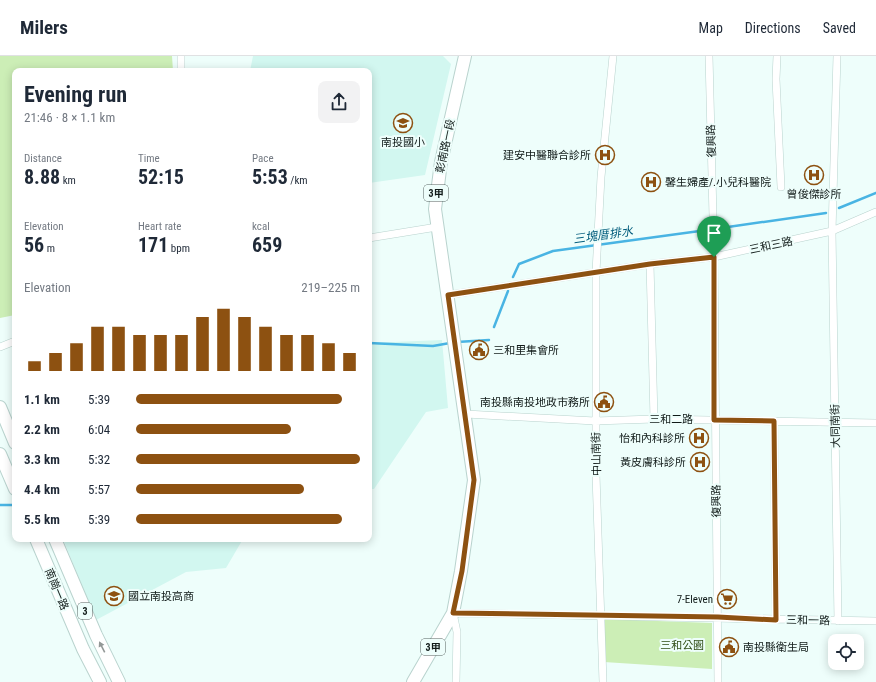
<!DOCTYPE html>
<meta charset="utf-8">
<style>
body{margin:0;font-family:"Roboto Condensed","Noto Sans TC",sans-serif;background:#f2f2f3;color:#1f2937;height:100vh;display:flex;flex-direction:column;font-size:15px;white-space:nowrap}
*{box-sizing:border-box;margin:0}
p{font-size:13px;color:#747a83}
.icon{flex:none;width:22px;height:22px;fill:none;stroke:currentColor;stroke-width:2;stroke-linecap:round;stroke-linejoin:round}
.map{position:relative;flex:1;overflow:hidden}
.drawer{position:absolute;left:12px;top:12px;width:360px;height:474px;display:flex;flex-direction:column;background:#fff;border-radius:8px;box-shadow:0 2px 10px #0003}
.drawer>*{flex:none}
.buttons{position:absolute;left:828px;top:578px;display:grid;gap:8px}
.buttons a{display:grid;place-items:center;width:36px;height:36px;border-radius:8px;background:#fff;box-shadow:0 2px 10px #0003;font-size:20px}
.pin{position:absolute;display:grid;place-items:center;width:34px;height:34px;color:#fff;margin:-41px -17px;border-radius:50% 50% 50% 0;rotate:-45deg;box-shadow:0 0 4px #0007}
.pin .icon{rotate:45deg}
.round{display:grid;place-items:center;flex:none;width:42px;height:42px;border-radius:8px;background:#f2f2f3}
.head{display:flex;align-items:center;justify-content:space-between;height:68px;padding:0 12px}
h1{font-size:22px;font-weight:700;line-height:30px}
.figures{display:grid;grid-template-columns:repeat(3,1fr);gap:6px;height:68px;padding:4px 12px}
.figures div{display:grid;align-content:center}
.figures b{font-size:20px;font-weight:700}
.figures small{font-size:11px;font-weight:400}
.figures p{font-size:11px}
.chart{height:112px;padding:8px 12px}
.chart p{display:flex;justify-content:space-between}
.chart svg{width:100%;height:72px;margin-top:4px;stroke:#8d5111;stroke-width:6}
ul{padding:0 12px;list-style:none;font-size:13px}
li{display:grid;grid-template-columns:64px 48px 1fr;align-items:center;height:30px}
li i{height:10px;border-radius:5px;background:#8d5111}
header{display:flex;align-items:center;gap:24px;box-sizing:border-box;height:56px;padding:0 20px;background:#fff;border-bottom:1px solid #e0e1e3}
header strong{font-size:19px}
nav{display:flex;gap:22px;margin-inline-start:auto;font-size:14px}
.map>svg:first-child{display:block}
.built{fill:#d2f7f0}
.green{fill:#cceeb6}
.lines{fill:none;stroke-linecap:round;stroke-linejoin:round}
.stream{stroke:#49b4e3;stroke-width:2.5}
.street-casing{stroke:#b9d3ce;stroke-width:8}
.primary-casing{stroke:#b9d3ce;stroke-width:14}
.street{stroke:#fff;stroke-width:7}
.primary{stroke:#fff;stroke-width:12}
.oneway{fill:#939897}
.route-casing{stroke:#fff;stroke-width:8}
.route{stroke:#8d5111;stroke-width:5}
.labels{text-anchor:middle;stroke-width:4;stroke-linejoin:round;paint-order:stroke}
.shield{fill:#eefefb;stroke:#535e5c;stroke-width:1}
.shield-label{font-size:10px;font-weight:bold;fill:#101a18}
.street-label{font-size:11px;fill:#101a18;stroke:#eefefb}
.poi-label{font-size:11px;fill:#101a18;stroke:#eefefb;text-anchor:end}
.park-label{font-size:11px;fill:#2e4c15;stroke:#eefefb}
.water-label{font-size:12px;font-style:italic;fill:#015c7c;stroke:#eefefb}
</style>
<header>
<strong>Milers</strong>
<nav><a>Map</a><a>Directions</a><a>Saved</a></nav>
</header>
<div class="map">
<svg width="876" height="626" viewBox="0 0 876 626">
<rect width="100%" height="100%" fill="#eefefb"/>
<path class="built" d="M253 0H443L451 8 425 119 369 127V15H250Z
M442 284 448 352 426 356 374 433H369V287Z
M63 483H243L226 512 186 516 96 564Z"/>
<path class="green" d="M0 0H172L173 15H15V259L0 262Z
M603 563 712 567V613L604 606Z"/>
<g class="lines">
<path class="stream" d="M839 152 876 137
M721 172 826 157
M513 221 519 208 553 195 707 174
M494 271 508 235
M457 286 489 284
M369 287 433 290 450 287
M0 449H14"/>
<defs>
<path id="street" d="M181 0V15
M709 0 714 201 718 626
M777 0 776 23 781 131
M837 0 832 175 838 565
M369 182 437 171
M650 208 654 363
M448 239 650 208 714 201 832 175 876 156
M0 291 15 285
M466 358 595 365 654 363 876 367
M774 365 776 564
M456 626 457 576 453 557 876 565
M603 626 596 419V216L601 121 613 0"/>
<path id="primary" d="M0 351 15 387
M0 398 15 433
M36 483 83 593 100 626
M55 483 96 579 119 626
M413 626 453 557 461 515 474 424 435 153 441 106 465 0"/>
</defs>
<use href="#street" class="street-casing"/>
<use href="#primary" class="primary-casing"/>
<use href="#street" class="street"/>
<use href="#primary" class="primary"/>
</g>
<defs><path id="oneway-solid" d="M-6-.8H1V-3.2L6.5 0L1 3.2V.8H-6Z"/></defs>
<use class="oneway" href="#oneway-solid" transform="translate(102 591) rotate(-117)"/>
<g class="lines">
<defs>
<path id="route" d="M714 201V364L774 365 776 564 718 561 453 557 462 515 474 424 448 239 650 208Z"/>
</defs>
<use href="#route" class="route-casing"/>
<use href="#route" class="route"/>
</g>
<defs>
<symbol id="school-ring" viewBox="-11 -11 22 22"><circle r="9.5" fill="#eefefb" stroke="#8d5111" stroke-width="1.5"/><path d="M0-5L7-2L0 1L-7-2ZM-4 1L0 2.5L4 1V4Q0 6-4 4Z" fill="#8d5111"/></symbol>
<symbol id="hospital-ring" viewBox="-11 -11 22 22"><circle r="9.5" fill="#eefefb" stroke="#8d5111" stroke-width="1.5"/><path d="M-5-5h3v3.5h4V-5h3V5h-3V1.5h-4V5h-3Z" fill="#8d5111"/></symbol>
<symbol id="civic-ring" viewBox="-11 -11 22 22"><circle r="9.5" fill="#eefefb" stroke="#8d5111" stroke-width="1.5"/><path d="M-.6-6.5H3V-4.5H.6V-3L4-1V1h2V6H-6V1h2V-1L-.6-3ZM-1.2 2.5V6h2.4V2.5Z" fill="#8d5111"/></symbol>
<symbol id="supermarket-ring" viewBox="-11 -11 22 22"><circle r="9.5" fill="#eefefb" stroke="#8d5111" stroke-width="1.5"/><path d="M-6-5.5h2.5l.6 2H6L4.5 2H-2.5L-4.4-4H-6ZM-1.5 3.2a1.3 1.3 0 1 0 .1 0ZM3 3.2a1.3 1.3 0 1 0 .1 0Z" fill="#8d5111"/></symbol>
</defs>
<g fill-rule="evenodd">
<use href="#school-ring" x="392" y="56" width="22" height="22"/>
<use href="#hospital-ring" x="594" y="88" width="22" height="22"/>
<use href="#hospital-ring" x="803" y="108" width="22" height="22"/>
<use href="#hospital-ring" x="640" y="115" width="22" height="22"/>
<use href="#civic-ring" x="468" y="283" width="22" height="22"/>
<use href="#civic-ring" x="593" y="335" width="22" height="22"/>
<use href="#hospital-ring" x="688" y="371" width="22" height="22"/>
<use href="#hospital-ring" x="689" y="395" width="22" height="22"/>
<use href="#school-ring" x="103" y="529" width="22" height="22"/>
<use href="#supermarket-ring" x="716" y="532" width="22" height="22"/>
<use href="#civic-ring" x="718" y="580" width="22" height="22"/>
</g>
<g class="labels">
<g class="shield">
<rect x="424" y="129" width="24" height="16" rx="3"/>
<rect x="78" y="547" width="14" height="16" rx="3"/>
<rect x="421" y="583" width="24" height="16" rx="3"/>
</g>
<g class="shield-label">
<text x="436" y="141">3甲</text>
<text x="85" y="559">3</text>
<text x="433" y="595">3甲</text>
</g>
<g class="street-label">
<text transform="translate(711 85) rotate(-92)" y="4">復興路</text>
<text transform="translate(445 90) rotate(-78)" y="4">彰南路一段</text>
<text transform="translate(771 189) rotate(-12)" y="4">三和三路</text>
<text x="671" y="367">三和二路</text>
<text transform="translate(835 370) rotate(-91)" y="4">大同南街</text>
<text transform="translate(596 398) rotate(-91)" y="4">中山南街</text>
<text transform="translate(716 445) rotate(-91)" y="4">復興路</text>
<text transform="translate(57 533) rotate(67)" y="4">南崗一路</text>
<text transform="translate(808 564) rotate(1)" y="4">三和一路</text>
</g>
<g class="poi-label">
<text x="403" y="90" text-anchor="middle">南投國小</text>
<text x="591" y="103">建安中醫聯合診所</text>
<text x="665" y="130" text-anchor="start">馨生婦產/.小兒科醫院</text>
<text x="814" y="142" text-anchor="middle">曾俊傑診所</text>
<text x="493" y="298" text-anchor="start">三和里集會所</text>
<text x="590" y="350">南投縣南投地政市務所</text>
<text x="685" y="386">怡和內科診所</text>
<text x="686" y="410">黃皮膚科診所</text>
<text x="128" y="544" text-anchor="start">國立南投高商</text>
<text x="713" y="547">7-Eleven</text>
<text x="743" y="595" text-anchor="start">南投縣衛生局</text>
</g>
<g class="park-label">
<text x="682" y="593">三和公園</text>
</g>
<g class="water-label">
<text transform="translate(603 179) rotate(-8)" y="4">三塊厝排水</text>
</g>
</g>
</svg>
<div class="buttons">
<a><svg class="icon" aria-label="locate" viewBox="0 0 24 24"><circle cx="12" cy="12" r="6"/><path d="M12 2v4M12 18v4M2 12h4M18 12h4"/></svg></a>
</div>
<div class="pin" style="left:714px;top:201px;background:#1e9e55"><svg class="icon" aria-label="arrive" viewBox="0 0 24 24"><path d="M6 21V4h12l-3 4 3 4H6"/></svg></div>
<section class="drawer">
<div class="head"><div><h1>Evening run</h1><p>21:46 · 8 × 1.1 km</p></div><a class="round"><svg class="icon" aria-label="share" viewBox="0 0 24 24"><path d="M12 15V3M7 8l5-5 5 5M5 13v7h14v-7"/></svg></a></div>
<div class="figures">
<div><p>Distance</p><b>8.88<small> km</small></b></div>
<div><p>Time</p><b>52:15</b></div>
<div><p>Pace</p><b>5:53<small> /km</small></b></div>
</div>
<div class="figures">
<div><p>Elevation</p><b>56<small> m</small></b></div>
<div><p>Heart rate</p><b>171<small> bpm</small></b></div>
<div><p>kcal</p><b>659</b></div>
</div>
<div class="chart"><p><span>Elevation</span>219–225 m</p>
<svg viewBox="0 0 160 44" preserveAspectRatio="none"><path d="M5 44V38M15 44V33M25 44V27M35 44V17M45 44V17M55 44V22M65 44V22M75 44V22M85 44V11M95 44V6M105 44V11M115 44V17M125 44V22M135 44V22M145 44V27M155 44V33"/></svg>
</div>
<ul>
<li><b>1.1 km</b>5:39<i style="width:92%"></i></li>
<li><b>2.2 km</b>6:04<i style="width:69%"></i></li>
<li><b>3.3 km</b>5:32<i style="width:100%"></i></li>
<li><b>4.4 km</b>5:57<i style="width:75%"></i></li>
<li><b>5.5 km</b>5:39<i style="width:92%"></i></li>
</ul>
</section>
</div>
